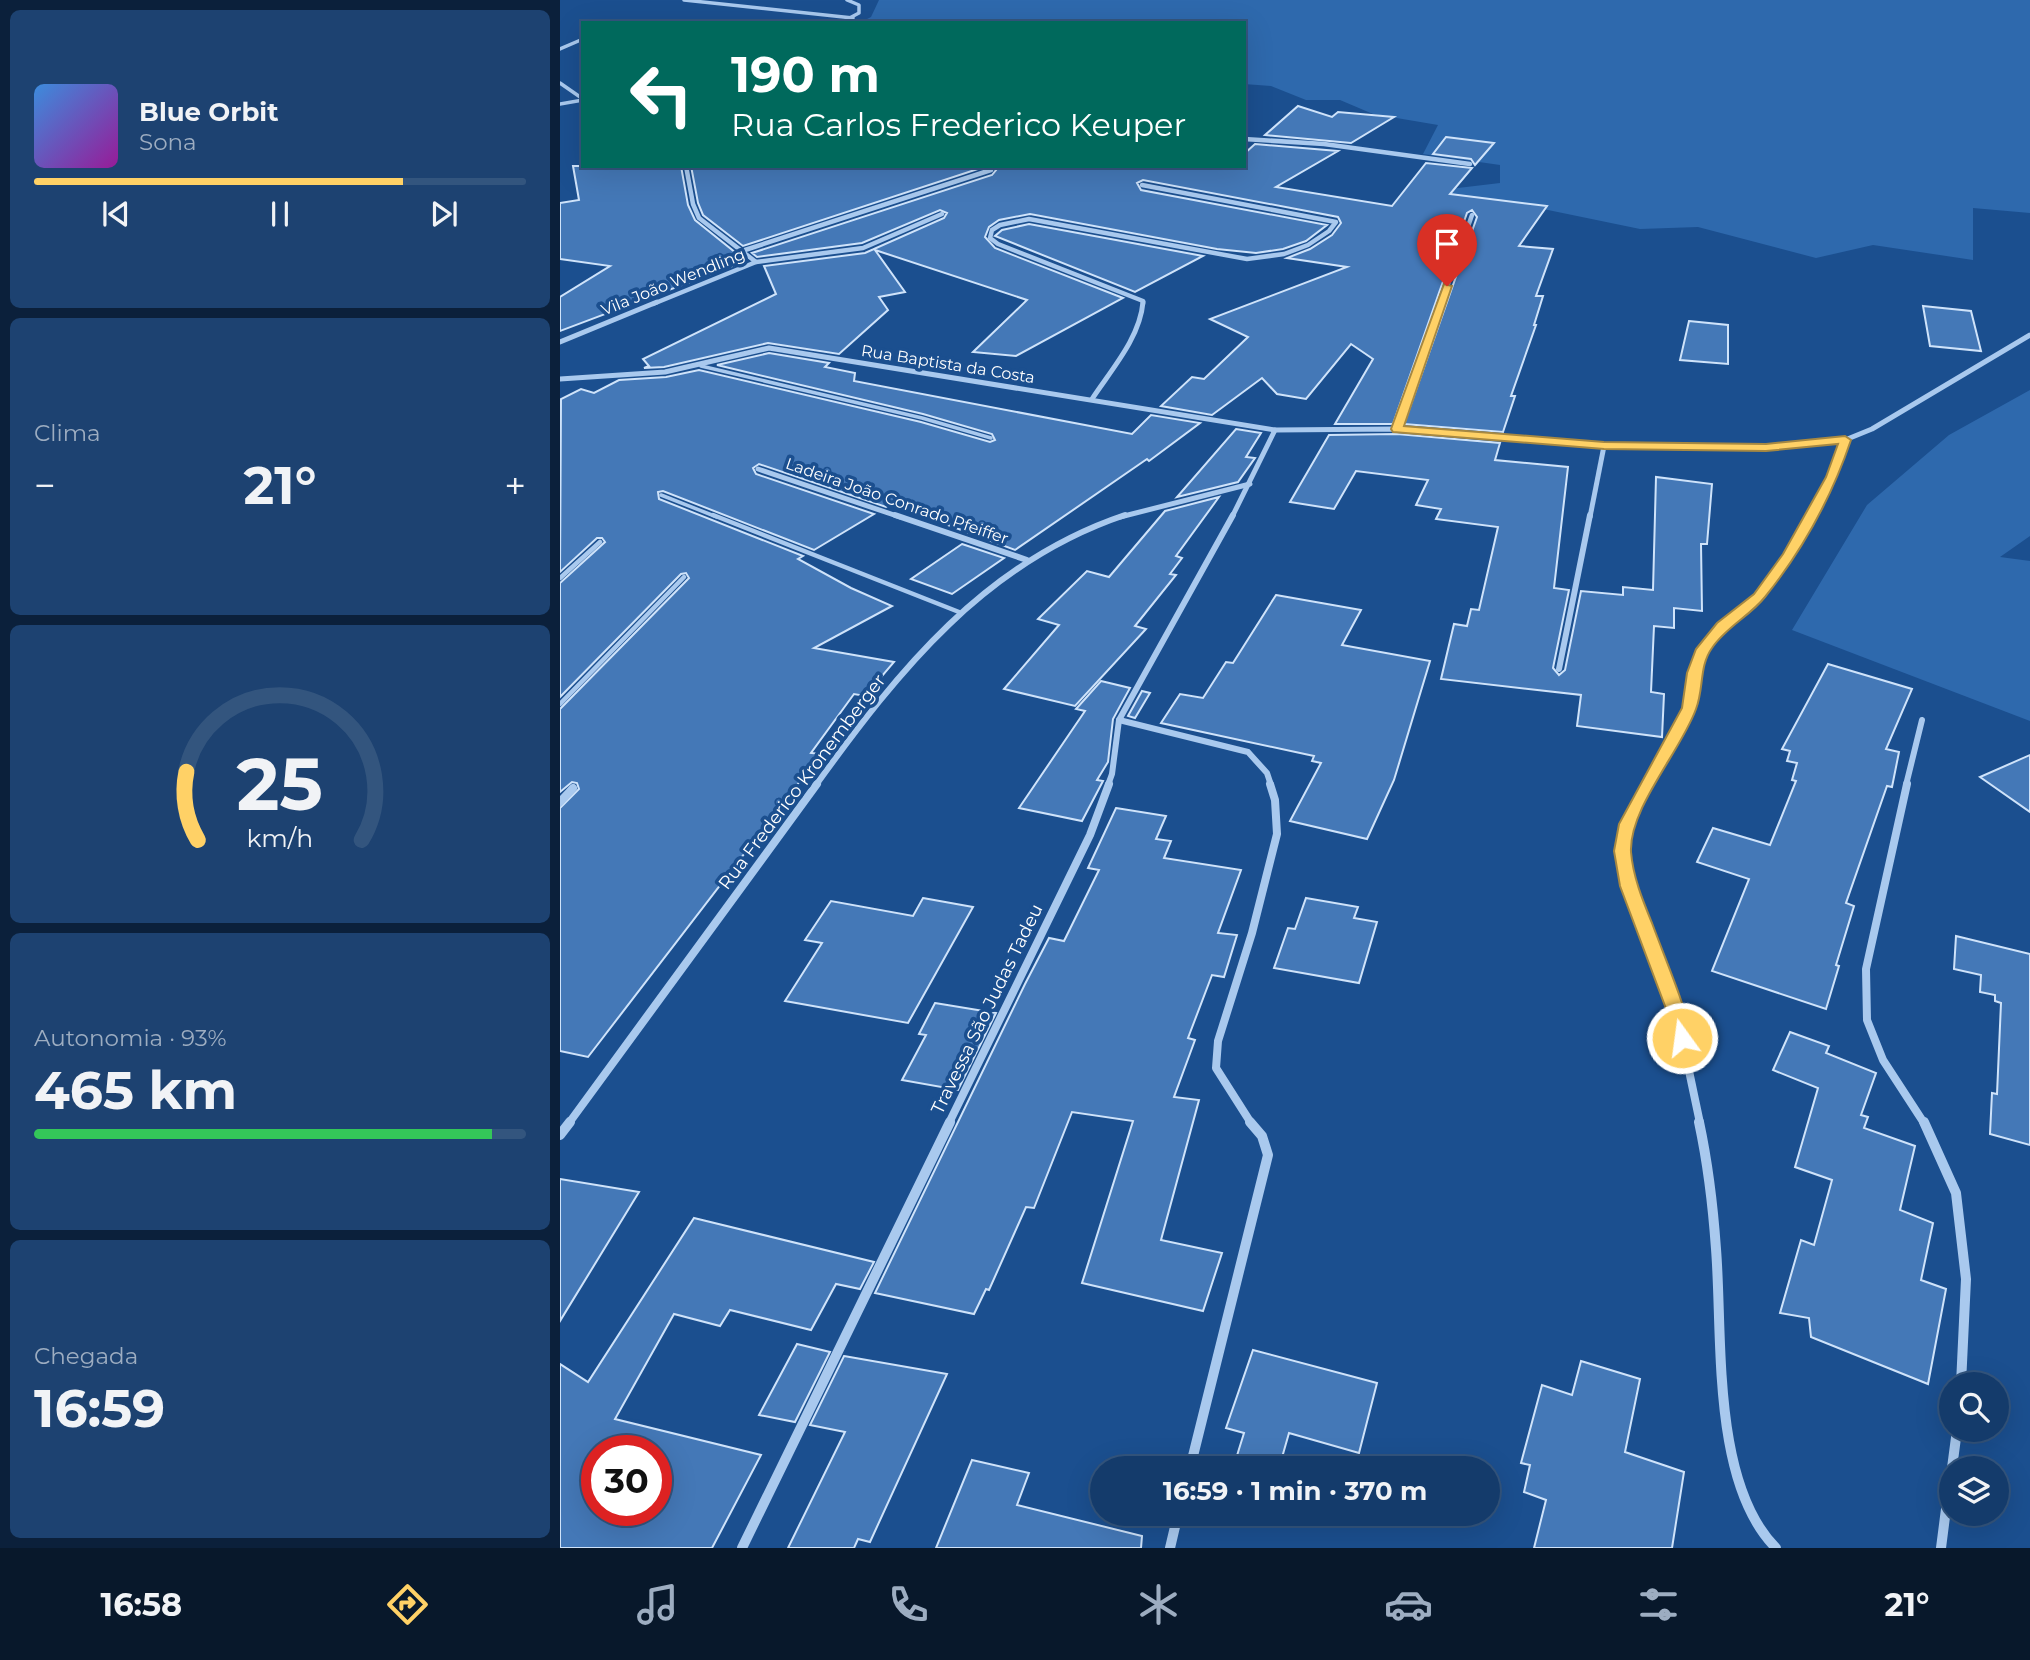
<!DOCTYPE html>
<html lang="pt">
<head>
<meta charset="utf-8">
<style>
	:root { --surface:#143b6b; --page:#1d4271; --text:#f1f3f6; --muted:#9dadc1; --line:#33557e; --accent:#ffd166 }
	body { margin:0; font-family:Montserrat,sans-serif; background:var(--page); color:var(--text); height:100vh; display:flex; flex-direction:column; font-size:26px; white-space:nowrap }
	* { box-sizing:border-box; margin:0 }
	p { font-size:23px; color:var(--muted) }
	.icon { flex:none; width:38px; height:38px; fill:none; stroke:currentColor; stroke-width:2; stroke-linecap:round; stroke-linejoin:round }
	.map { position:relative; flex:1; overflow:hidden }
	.details { display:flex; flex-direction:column; gap:10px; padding:10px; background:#0b203b; width:560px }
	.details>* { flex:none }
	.guide { position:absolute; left:21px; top:21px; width:665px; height:147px; border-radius:0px; box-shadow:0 7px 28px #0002,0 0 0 2px var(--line); background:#00695c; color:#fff; overflow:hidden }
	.controls { position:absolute; left:1379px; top:1372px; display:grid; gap:14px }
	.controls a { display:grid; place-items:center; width:70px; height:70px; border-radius:50%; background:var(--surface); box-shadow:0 7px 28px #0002,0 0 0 2px var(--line); font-size:35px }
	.speed { position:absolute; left:21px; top:1435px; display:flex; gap:14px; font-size:35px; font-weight:700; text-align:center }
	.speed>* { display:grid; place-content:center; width:91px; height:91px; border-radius:50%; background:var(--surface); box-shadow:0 7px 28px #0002,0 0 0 2px var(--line); line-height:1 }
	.speed .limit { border:10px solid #d22; background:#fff; color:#111 }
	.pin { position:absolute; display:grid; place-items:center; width:60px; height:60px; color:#fff; margin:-72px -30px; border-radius:50% 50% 50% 0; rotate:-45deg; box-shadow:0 0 7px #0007 }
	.pin .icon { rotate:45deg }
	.me { position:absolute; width:77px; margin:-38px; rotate:346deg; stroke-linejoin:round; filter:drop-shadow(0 0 5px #0008) }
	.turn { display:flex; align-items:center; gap:24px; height:147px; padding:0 35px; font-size:32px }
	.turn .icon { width:91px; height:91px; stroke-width:2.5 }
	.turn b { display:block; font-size:49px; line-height:60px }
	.big { font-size:52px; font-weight:700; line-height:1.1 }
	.details .card { flex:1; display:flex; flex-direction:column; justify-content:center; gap:10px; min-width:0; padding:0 24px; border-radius:10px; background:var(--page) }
	.details .dial { align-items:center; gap:0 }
	.dial svg { height:182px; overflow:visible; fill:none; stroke:var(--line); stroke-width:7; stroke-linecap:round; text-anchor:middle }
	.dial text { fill:var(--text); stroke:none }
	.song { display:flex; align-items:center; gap:21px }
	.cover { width:84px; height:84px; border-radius:10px; background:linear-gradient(135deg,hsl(210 70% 55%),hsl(300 70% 35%)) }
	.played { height:7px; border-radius:4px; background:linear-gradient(90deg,var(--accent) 75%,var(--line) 75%) }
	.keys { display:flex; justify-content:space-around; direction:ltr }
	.heat { display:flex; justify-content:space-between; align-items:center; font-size:38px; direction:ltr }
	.charge { height:10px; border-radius:5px; background:linear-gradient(90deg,#34c759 93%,var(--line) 0) }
	.trip { position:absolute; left:530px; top:1456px; width:410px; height:70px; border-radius:35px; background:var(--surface); box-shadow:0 7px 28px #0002,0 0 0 2px var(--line); font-weight:700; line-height:70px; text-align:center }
	.menu { display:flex; height:112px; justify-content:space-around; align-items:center; background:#08182b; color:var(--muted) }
	.menu .icon { width:49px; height:49px }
	.menu .on { color:var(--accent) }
	.menu b { font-size:32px; color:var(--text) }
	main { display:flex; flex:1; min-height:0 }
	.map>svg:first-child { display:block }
</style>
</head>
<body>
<main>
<section class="details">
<div class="card">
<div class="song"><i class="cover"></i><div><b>Blue Orbit</b><p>Sona</p></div></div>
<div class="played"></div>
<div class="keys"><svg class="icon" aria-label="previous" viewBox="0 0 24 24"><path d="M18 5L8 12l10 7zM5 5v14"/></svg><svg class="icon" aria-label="pause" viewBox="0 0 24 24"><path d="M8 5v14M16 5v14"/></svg><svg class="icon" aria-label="next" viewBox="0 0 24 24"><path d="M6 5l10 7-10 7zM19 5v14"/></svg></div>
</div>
<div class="card"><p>Clima</p>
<div class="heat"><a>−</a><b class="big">21°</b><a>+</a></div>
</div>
<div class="card dial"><svg viewBox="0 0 100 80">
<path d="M14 69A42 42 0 1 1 86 69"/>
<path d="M14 69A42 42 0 0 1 9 39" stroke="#ffd166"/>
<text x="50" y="56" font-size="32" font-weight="700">25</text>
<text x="50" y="72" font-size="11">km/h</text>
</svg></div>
<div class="card"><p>Autonomia · 93%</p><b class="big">465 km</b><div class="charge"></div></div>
<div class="card"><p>Chegada</p><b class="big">16:59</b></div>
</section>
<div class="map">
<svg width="1470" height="1548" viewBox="0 0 1470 1548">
	<rect width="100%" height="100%" fill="#1b4f8f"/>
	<g fill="#2e69ad">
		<polygon points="319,0 1470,0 1470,213 1413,208 1413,260 1313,245 1256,258 1138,227 1080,229 988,210 906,199 881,190 940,183 940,165 863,154 878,125 813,114 780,100 746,100 711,86 684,84 684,23 299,23 311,17"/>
		<polygon points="1470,390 1470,536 1440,557 1470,561 1470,721 1232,630 1307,505 1389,435"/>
	</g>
	<g fill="#4478b7" stroke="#cfe3fa" stroke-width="2" fill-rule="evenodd">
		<polygon points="738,106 772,117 778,112 834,117 791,143 705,135"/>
		<polygon points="886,137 934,143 915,165 911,159 873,154"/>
		<polygon points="695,144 778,151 716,187 832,206 866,163 912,168 890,194 987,206 959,246 993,249 976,296 983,296 974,325 976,325 951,396 955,396 943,432 844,424 917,217 912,210 907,213 833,424 775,424 813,359 791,344 746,399 717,394 702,378 652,415 601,406 632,377 644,379 688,337 650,319 787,267 727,258 750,249 772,235 781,223 778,217 583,180 577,183 581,190 767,225 746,241 723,249 696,253 657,249 470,214 439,220 429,227 425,237 435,248 563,298 456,356 413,352 467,300 315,250 345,292 319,297 328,310 279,354 208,343 104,367 84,368 89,366 83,359 216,294 204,266 305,253 384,218 387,213 380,210 302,243 197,257 192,253 432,175 436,170 434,166 684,166 684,154"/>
		<polygon points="13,166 121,166 128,205 135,220 186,261 0,331 0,297 50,266 0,259 0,203 19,200"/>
		<polygon points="131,166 427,166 183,246 143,215 138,203"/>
		<polygon points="469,224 643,256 575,292 435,236 442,230"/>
		<polygon points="1363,306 1411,311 1421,351 1370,346"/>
		<polygon points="1129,321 1168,325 1168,364 1120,360"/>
		<polygon points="209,353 269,363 265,367 295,373 294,381 572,434 591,415 640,423 589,461 587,459 455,550 331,504 326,507 199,464 193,468 196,474 314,514 254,550 103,491 98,492 99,499 243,556 238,559 291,588 332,606 254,648 334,662 305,696 294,694 251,753 261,754 28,1057 0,1051 0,808 19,789 17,783 12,782 0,792 0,709 129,578 126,573 121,574 0,697 0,583 45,542 42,538 37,538 0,572 1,399 21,389 34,393 59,380 106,377 139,370 361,422 430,442 435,440 432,434 363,414 157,365"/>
		<polygon points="676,429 701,433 686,457 695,458 678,482 617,497"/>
		<polygon points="837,434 940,443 935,460 1008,467 994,588 1009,590 993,668 999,675 1005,670 1021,591 1063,595 1063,587 1093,590 1096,477 1152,484 1147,544 1141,544 1142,611 1114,608 1114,628 1094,626 1091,692 1104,694 1102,737 1017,726 1021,695 881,679 894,624 907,626 911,609 919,610 938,527 876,519 881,509 856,505 868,480 796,471 774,509 730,502 769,435"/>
		<polygon points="659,497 616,556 622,558 610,574 616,575 575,626 586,629 515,706 444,689 499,625 478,619 527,571 549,577 605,511"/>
		<polygon points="402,544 444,558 392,594 351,579"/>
		<polygon points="716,595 801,610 782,645 870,661 834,780 807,839 730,821 761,763 752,761 754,756 601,723 620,694 643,698 666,662 673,663"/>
		<polygon points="1268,664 1352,689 1326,749 1339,752 1332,787 1327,786 1286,903 1294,906 1276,965 1279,966 1266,1009 1152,971 1189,879 1137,862 1153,828 1210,845 1236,781 1232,780 1237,763 1227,761 1230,751 1222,749"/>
		<polygon points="541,681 570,688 553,719 548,762 537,780 543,781 522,821 459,808 525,711 516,709"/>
		<polygon points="582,691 590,693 575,718 568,716"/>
		<polygon points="1470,755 1470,812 1420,777"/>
		<polygon points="556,808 606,816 596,839 611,841 604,858 681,870 658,933 677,935 664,977 652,975 628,1038 635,1040 614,1097 639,1100 601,1240 662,1253 643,1311 522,1283 573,1121 512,1112 474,1208 466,1207 429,1290 426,1289 414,1314 315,1293 465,984 489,938 504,941 539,870 528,868"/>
		<polygon points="363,898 413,907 348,1023 225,1001 262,943 245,940 271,901 353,916"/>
		<polygon points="746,898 798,907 794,918 817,922 799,983 714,968 728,928 735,929"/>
		<polygon points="1396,936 1470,954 1470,1145 1430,1134 1432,1093 1437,1094 1441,1003 1435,1001 1435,995 1420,992 1421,975 1394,969"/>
		<polygon points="375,1003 436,1013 398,1090 342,1080 366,1035 359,1034"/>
		<polygon points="1230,1032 1269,1046 1266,1053 1316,1073 1301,1115 1308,1117 1304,1128 1355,1146 1340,1210 1373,1223 1361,1280 1386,1289 1368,1384 1251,1337 1249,1318 1220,1313 1241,1240 1254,1245 1272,1180 1235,1167 1258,1088 1213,1070"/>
		<polygon points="0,1179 79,1192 0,1321"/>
		<path d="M134 1218 314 1262 300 1289 276 1284 251 1330 170 1310 160 1326 114 1314 55 1419 201 1455 152 1548H0V1364L28 1382ZM37 1451H96V1510H37Z"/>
		<polygon points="237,1344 270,1352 235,1422 199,1415"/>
		<polygon points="693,1350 817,1383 799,1453 729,1433 719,1468 698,1468 675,1462 684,1433 666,1428"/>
		<polygon points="284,1356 387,1374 310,1542 298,1539 294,1548 228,1548 285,1432 250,1425"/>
		<polygon points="1021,1361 1080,1379 1065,1452 1124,1472 1112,1548 974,1548 986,1500 964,1492 970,1465 961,1463 982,1385 1012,1395"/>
		<polygon points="412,1460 469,1473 457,1505 582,1536 581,1548 376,1548"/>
	</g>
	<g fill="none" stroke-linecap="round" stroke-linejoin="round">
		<g stroke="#a9c9ee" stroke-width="3.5">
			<polyline points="141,366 362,418 431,438"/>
			<polyline points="101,495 157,517"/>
		</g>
		<g stroke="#a9c9ee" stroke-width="4.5">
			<polyline points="153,515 399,612"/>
			<polyline points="0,578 40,542"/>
			<polyline points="0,704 124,577"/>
		</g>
		<g stroke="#a9c9ee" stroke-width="3.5">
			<polyline points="124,0 293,18"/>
			<polyline points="280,23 299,13 299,5 287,0"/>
			<polyline points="0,49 23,39"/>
			<polyline points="0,83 23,99"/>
			<polyline points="0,104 23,100"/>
		</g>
		<g stroke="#a9c9ee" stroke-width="4.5">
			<polyline points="684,139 764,144 910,164"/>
			<polyline points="582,185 776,222 769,231 748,245 724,254 687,259 469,219 440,225 432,230 430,238 438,244 583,301 583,304"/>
			<polyline points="185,250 431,170"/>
			<polyline points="196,262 303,248 382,214"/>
			<polyline points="93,304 196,262 139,218 133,204 126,166"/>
			<polyline points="881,304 912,215"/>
		</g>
		<g stroke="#a9c9ee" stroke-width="5">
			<polyline points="0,342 97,302"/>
			<polyline points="0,379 105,372 209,348 715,430 837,429 1044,446 1206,448 1285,440 1312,429 1470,335"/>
			<path d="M532 399C551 370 580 338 583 302"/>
			<polyline points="837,429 881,302"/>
			<polyline points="198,469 340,517"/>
			<polyline points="560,517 690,484"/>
			<polyline points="672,517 715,430"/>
			<polyline points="1030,517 1044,446"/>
			<polyline points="1250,517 1272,477 1285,440"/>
		</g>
		<g stroke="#a9c9ee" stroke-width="6">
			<polyline points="335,515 467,560"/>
			<polyline points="999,669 1030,515"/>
			<polyline points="559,720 688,752 707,773 711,785"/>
			<path d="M256 785C339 670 425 562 565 515"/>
			<polyline points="548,785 552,774 559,720 673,515"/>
			<polyline points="1088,785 1129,708 1135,672 1143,649 1162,626 1198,597 1229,555 1251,515"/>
			<polyline points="1346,785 1362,720"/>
		</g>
		<g stroke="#a9c9ee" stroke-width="8">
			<polyline points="1089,784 1067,824 1063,851 1069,886 1117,1014 1140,1123"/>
			<polyline points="1347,784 1306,969 1307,1020 1323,1060 1364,1123"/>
			<polyline points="0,802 13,788"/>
			<polyline points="9,1123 257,784"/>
			<polyline points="389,1123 530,835 549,784"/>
			<polyline points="691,1123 656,1068 658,1041 692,933 717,834 715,800 710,784"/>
		</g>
		<g stroke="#a9c9ee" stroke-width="10">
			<path d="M1139 1122C1148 1164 1153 1206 1156 1249 1163 1336 1151 1483 1216 1548"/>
			<polyline points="1364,1122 1396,1193 1406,1279 1401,1384"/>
			<polyline points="0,1135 10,1122"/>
			<polyline points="630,1468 708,1155 702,1136 690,1122"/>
			<polyline points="1392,1468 1397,1430"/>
			<polyline points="182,1548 390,1122"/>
			<polyline points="610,1548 618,1514"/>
			<polyline points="1381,1548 1391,1470"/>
		</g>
	</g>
	<path fill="#ffd166" stroke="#a68842" stroke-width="2" d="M884 284 892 286 844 426 1044 442 1206 444 1285 436 1291 440C1272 496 1242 551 1205 597 1190 616 1166 627 1152 648 1139 666 1144 689 1136 709 1121 751 1069 808 1071 852 1073 877 1083 901 1092 923 1106 961 1123 999 1132 1038L1129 1044 1122 1046 1115 1044 1108 1014 1060 886 1054 851 1059 824 1122 708 1127 673 1136 649 1157 623 1194 594 1223 554 1266 477 1278 444 1206 451 1044 449 833 432 831 429Z"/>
	<g text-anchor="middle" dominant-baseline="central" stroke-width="7" stroke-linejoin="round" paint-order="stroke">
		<g font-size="16" fill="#fff" stroke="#1b4f8f">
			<text transform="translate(113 282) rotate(-22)">Vila João Wendling</text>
			<text transform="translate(388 364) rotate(9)">Rua Baptista da Costa</text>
			<text transform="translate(337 501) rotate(19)">Ladeira João Conrado Pfeiffer</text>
		</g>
		<g font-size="18" fill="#fff" stroke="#1b4f8f">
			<text transform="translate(242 782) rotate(-53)">Rua Frederico Kronemberger</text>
			<text transform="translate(427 1009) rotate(-64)">Travessa São Judas Tadeu</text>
		</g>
	</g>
</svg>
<div class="controls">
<a><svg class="icon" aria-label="search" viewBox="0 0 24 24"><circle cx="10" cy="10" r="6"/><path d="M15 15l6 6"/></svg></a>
<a><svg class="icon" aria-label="layers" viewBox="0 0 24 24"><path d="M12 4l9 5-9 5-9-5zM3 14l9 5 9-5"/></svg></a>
</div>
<div class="speed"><div class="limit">30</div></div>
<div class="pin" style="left:887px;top:286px;background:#d93025"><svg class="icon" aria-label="arrive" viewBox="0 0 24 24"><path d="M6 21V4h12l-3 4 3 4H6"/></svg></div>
<svg class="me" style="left:1122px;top:1038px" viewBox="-20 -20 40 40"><circle r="17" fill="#ffd166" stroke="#fff" stroke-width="3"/><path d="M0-11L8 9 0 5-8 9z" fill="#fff"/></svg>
<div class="trip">16:59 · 1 min · 370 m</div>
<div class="guide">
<div class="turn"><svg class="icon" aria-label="left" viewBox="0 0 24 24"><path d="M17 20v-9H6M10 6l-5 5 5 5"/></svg><div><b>190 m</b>Rua Carlos Frederico Keuper</div></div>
</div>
</div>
</main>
<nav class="menu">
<b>16:58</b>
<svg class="icon on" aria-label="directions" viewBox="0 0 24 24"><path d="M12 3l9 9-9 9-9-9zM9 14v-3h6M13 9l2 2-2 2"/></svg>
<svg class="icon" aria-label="music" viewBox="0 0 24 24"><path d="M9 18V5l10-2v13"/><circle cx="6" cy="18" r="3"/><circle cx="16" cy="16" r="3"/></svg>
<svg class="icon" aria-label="phone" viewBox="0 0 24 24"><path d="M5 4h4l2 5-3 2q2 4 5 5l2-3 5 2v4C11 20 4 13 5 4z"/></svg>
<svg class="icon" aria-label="climate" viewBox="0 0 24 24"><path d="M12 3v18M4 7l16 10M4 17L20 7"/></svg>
<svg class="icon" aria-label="car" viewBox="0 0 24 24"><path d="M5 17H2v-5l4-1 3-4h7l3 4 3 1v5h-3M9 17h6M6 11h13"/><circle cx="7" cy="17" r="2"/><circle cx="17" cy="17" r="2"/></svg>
<svg class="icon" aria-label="filters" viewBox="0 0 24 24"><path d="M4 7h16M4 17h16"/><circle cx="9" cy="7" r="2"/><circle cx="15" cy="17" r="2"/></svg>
<b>21°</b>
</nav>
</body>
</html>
